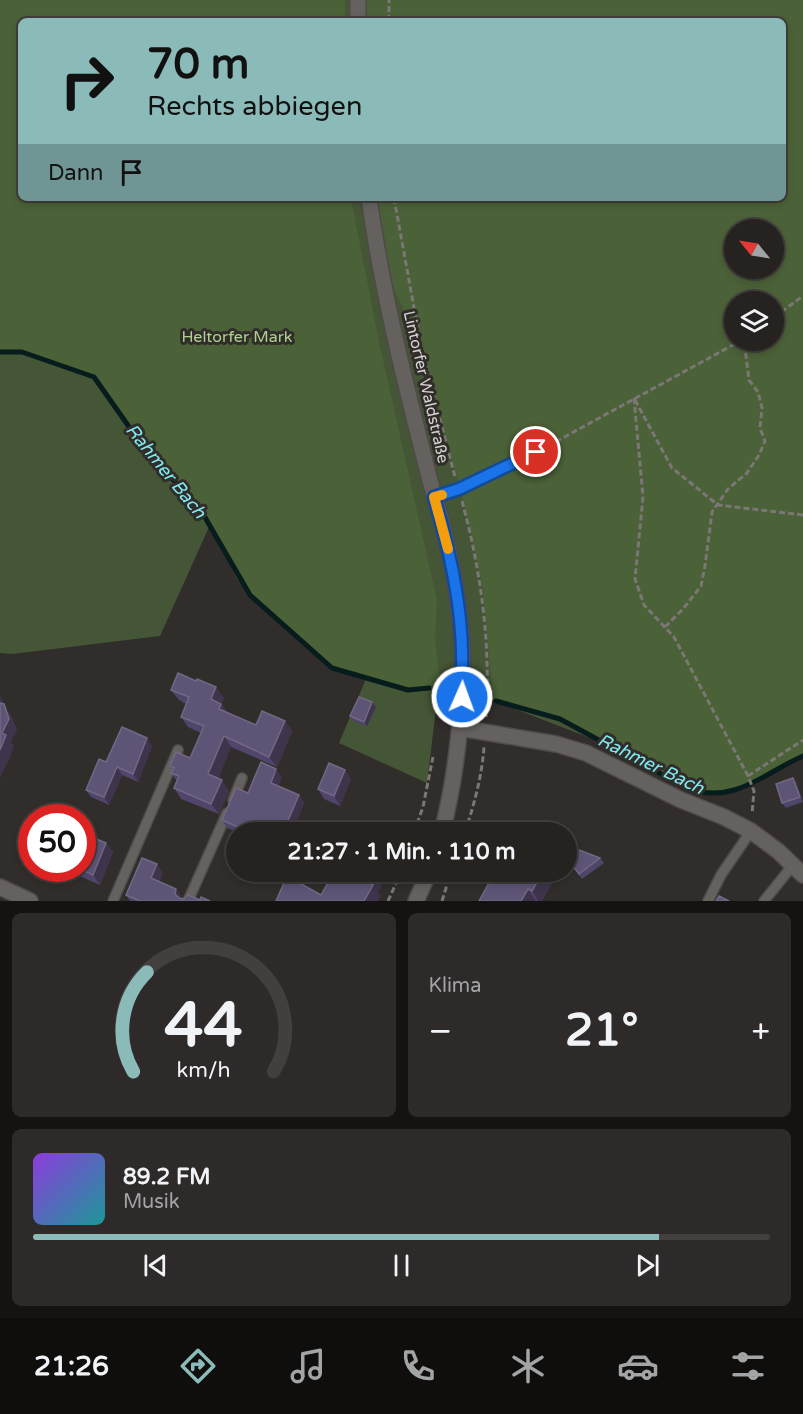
<!DOCTYPE html>
<html lang="de">
<head>
<meta charset="utf-8">
<style>
	:root { --surface:#252220; --page:#2d2a29; --text:#f1f3f6; --muted:#a3a4a5; --line:#423f3e; --accent:#8bbbb9 }
	body { margin:0; font-family:"Varela Round",sans-serif; background:var(--page); color:var(--text); height:100vh; display:flex; flex-direction:column; font-size:22px; white-space:nowrap }
	* { box-sizing:border-box; margin:0 }
	p { font-size:20px; color:var(--muted) }
	.icon { flex:none; width:33px; height:33px; fill:none; stroke:currentColor; stroke-width:2; stroke-linecap:round; stroke-linejoin:round }
	.map { position:relative; height:901px; overflow:hidden }
	.panel { display:flex; flex-direction:column; gap:12px; padding:12px; background:#141312; flex:1 }
	.panel>* { flex:none }
	.top-card { position:absolute; left:18px; top:18px; width:768px; height:183px; border-radius:9px; box-shadow:0 3px 9px #0003,0 0 0 2px var(--line); background:#8bbbb9; color:#111; overflow:hidden }
	.needle { width:39px; rotate:300deg }
	.buttons { position:absolute; left:724px; top:219px; display:grid; gap:12px }
	.buttons a { display:grid; place-items:center; width:60px; height:60px; border-radius:50%; background:var(--surface); box-shadow:0 3px 9px #0003,0 0 0 2px var(--line); font-size:30px }
	.speed { position:absolute; left:18px; top:804px; display:flex; gap:12px; font-size:30px; font-weight:700; text-align:center }
	.speed>* { display:grid; place-content:center; width:78px; height:78px; border-radius:50%; background:var(--surface); box-shadow:0 3px 9px #0003,0 0 0 2px var(--line); line-height:1 }
	.speed .limit { border:9px solid #d22; background:#fff; color:#111 }
	.pin { position:absolute; display:grid; place-items:center; width:51px; height:51px; color:#fff; margin:-26px; border:3px solid #fff; border-radius:50%; box-shadow:0 2px 6px #0007 }
	.me { position:absolute; width:66px; margin:-33px; rotate:2deg; stroke-linejoin:round; filter:drop-shadow(0 0 4px #0008) }
	.turn { display:flex; align-items:center; gap:21px; height:126px; padding:0 30px; font-size:27px }
	.turn .icon { width:78px; height:78px; stroke-width:2.5 }
	.turn b { display:block; font-size:42px; line-height:51px }
	.then { display:flex; align-items:center; height:57px; padding:0 30px; background:#0003; gap:12px; font-size:22px }
	.big { font-size:45px; font-weight:800; line-height:1.1 }
	.panel .widget { flex:1; display:flex; flex-direction:column; justify-content:center; gap:9px; min-width:0; padding:0 21px; border-radius:9px; background:var(--page) }
	.panel .dial { align-items:center; gap:0 }
	.dial svg { height:156px; overflow:visible; fill:none; stroke:var(--line); stroke-width:7; stroke-linecap:round; text-anchor:middle }
	.dial text { fill:var(--text); stroke:none }
	.song { display:flex; align-items:center; gap:18px }
	.cover { width:72px; height:72px; border-radius:9px; background:linear-gradient(135deg,hsl(270 70% 55%),hsl(180 70% 35%)) }
	.played { height:6px; border-radius:3px; background:linear-gradient(90deg,var(--accent) 85%,var(--line) 85%) }
	.keys { display:flex; justify-content:space-around; direction:ltr }
	.heat { display:flex; justify-content:space-between; align-items:center; font-size:33px; direction:ltr }
	.panel .tiles { flex:1; display:grid; gap:12px; grid-template-columns:1fr 1fr }
	.widget:last-child { grid-column:span 2 }
	.trip { position:absolute; left:226px; top:822px; width:351px; height:60px; border-radius:30px; background:var(--surface); box-shadow:0 3px 9px #0003,0 0 0 2px var(--line); font-weight:800; line-height:60px; text-align:center }
	.menu { display:flex; height:96px; justify-content:space-around; align-items:center; background:#0f0e0d; color:var(--muted) }
	.menu .icon { width:42px; height:42px }
	.menu .selected { color:var(--accent) }
	.menu b { font-size:27px; color:var(--text) }
	.map>svg:first-child { display:block }
</style>
</head>
<body>
<div class="map">
<svg width="803" height="901" viewBox="0 0 803 901">
	<rect width="100%" height="100%" fill="#312d2b"/>
	<path fill="#455636" fill-rule="evenodd" d="M0 0H803V744L705 791 598 741 487 698 438 692 427 783 339 743 366 679 398 688 327 658 237 579 205 508 161 467 198 508 209 527 160 636 12 654 0 653ZM21 21H783V198H21ZM735 230H774V268H735ZM735 302H774V340H735ZM98 385 120 400 133 435 132 434Z"/>
	<g fill="#4b6137" fill-rule="evenodd">
		<polygon points="0,0 345,0 345,21 21,21 21,198 351,198 379,342 437,600 435,639 440,683 428,686 409,689 332,667 251,594 200,506 146,450 94,376 21,350 0,350"/>
		<path d="M365 0H803V755C767 771 733 802 691 788L560 718 493 698 483 588 472 536 423 346 389 280 375 198H783V21H365ZM735 230H774V268H735ZM735 302H774V340H735Z"/>
	</g>
	<g fill="none" stroke-linecap="round" stroke-linejoin="round">
		<g stroke="#061c1d" stroke-width="5">
			<polyline points="0,352 22,352 94,377 146,451 199,507 250,595 332,668 408,690 429,688"/>
			<path d="M496 701 560 719 691 790C737 803 764 773 803 756"/>
		</g>
		<g stroke="#4e4a48" stroke-width="12">
			<g id="lane">
				<polyline points="434,497 459,489 535,452"/>
				<polyline points="233,800 242,778"/>
				<polyline points="113,901 178,750"/>
				<polyline points="188,901 227,813"/>
				<polyline points="708,901 721,875 751,831"/>
				<polyline points="764,901 793,865"/>
			</g>
		</g>
		<g stroke="#4e4a48" stroke-width="18">
			<polyline id="street" points="460,728 556,744 586,753 681,800 724,817 751,831 778,851 803,875"/>
		</g>
		<g stroke="#4e4a48" stroke-width="18">
			<g id="secondary">
				<polyline points="358,21 358,0"/>
				<path d="M369 198C382 290 404 379 427 469 432 490 439 510 444 531 452 563 458 596 461 629 463 649 463 669 462 689 460 738 454 785 442 832"/>
				<polyline points="0,887 30,901"/>
				<polyline points="416,901 429,872"/>
			</g>
		</g>
		<g stroke="#7a7775" stroke-width="3" stroke-dasharray="6 3" stroke-linecap="butt">
			<polyline points="389,21 389,0"/>
			<polyline points="394,198 421,346 455,477"/>
			<polyline points="774,317 803,296"/>
			<polyline points="634,398 643,497 635,579 644,605 674,637 748,776 754,791 752,814"/>
			<polyline points="635,400 672,468 718,505 803,515"/>
			<polyline points="548,446 742,340"/>
			<path d="M462 501C481 571 491 644 486 717"/>
			<polyline points="665,627 683,609 701,586 705,566 712,512 728,489 747,473 759,455 765,441 760,428 762,408 758,392 749,380 744,340"/>
			<polyline points="748,776 803,740"/>
			<polyline points="414,832 423,807 433,757"/>
			<path d="M465 832C474 805 482 776 484 747"/>
			<polyline points="388,901 401,872"/>
			<polyline points="442,901 451,872"/>
		</g>
		<use href="#lane" stroke="#65615e" stroke-width="9"/>
		<use href="#street" stroke="#65615e" stroke-width="15"/>
		<use href="#secondary" stroke="#65615e" stroke-width="15"/>
	</g>
	<g fill="#50456b">
		<polygon points="171,690 224,698 221,703 227,712 256,725 285,721 292,731 277,767 231,747 218,778 229,791 219,814 181,799 174,788 177,781 171,773 173,770 170,766 190,758 201,733 188,727 181,717 186,704 179,700"/>
		<polygon points="372,702 376,707 367,726 353,721 350,716"/>
		<polygon points="152,746 138,782 122,775 109,805 91,797 86,790 106,762"/>
		<polygon points="345,770 351,779 340,806 324,799 318,789"/>
		<polygon points="282,777 278,786 299,795 304,803 292,832 253,832 250,831 249,832 238,832 227,828 222,820"/>
		<polygon points="796,782 803,802 786,808 782,803"/>
		<polygon points="106,843 113,852 100,885 68,871 67,868 82,868"/>
		<polygon points="600,858 604,863 582,879 567,859"/>
		<polygon points="486,872 556,872 557,874 542,901 479,901 493,876"/>
		<polygon points="163,873 159,882 176,889 182,899 210,901 130,901 126,895"/>
	</g>
	<g fill="#3e354d">
		<polygon points="216,687 224,698 218,710 211,699"/>
		<polygon points="0,694 4,705 11,715 17,730 11,742 14,746 11,755 0,778 0,750 2,733"/>
		<polygon points="372,702 376,707 367,726 364,722"/>
		<polygon points="221,704 229,714 219,709"/>
		<polygon points="285,721 292,731 277,767 269,757"/>
		<polygon points="224,736 231,747 216,785 208,774"/>
		<polygon points="147,738 152,746 138,782 133,774"/>
		<polygon points="117,767 122,775 109,805 104,797"/>
		<polygon points="276,769 282,777 276,791 271,783"/>
		<polygon points="345,770 351,779 340,806 334,796"/>
		<polygon points="793,778 796,782 803,802 800,797"/>
		<polygon points="222,780 229,791 219,814 211,804"/>
		<polygon points="299,795 304,803 292,832 283,832"/>
		<polygon points="244,823 250,831 249,832 244,832 242,829"/>
		<polygon points="106,843 113,852 100,885 93,875"/>
		<polygon points="157,864 163,873 157,887 151,878"/>
		<polygon points="376,872 389,872 378,892 381,896 378,901 364,901 369,883"/>
		<polygon points="543,872 556,872 557,874 542,901 538,901 532,891"/>
		<polygon points="176,889 182,898 182,901 175,894"/>
		<polygon points="528,889 536,901 521,901"/>
	</g>
	<g fill="#5e5476" stroke="#716884" stroke-width="1.5">
		<polygon points="178,673 196,681 197,679 216,687 211,699 221,704 219,709 256,725 262,711 285,721 269,757 224,736 208,774 222,780 211,804 174,788 179,776 171,773 174,768 170,766 176,752 190,758 204,726 181,717 189,697 171,690"/>
		<polygon points="359,697 372,702 364,722 350,716"/>
		<polygon points="0,703 4,704 9,719 2,733 6,735 0,750"/>
		<polygon points="122,727 147,738 133,774 117,767 104,797 86,790 99,759 106,762"/>
		<polygon points="261,762 276,769 271,783 299,795 283,832 266,832 244,823 242,829 222,820 236,788 248,793"/>
		<polygon points="329,763 345,770 334,796 318,789"/>
		<polygon points="793,778 800,797 782,803 776,784"/>
		<polygon points="360,823 377,832 351,832 352,830 355,831"/>
		<polygon points="82,833 106,843 93,875 78,868 82,868"/>
		<polygon points="579,850 600,858 579,874 567,859"/>
		<polygon points="142,858 157,864 151,878 176,889 175,894 179,898 183,899 188,895 200,900 201,897 210,901 140,901 126,895"/>
		<polygon points="334,872 376,872 369,883 373,885 364,901 276,901 287,876 321,895"/>
		<polygon points="495,872 543,872 532,891 528,889 521,901 479,901"/>
		<polygon points="719,896 729,901 716,901"/>
	</g>
	<g fill="none" stroke-linecap="round" stroke-linejoin="round">
		<g stroke="#114b97" stroke-width="15">
			<path id="route" d="M462 697C462 675 463 654 461 632 458 586 447 541 434 497L459 489 536 452"/>
		</g>
		<use href="#route" stroke="#1a73e8" stroke-width="10"/>
		<polyline stroke="#f59e0b" stroke-width="10" points="442,495 434,497 448,549"/>
	</g>
	<g text-anchor="middle" dominant-baseline="central" stroke-width="6" stroke-linejoin="round" paint-order="stroke">
		<g font-size="16" fill="#aed18d" stroke="#312d2b">
			<text x="237" y="337">Heltorfer Mark</text>
		</g>
		<g font-size="16" fill="#d5d2d1" stroke="#312d2b">
			<text transform="translate(426 387) rotate(77)">Lintorfer Waldstraße</text>
		</g>
		<g font-size="18" font-style="italic" fill="#81ebf0" stroke="#312d2b">
			<text transform="translate(166 471) rotate(51)">Rahmer Bach</text>
			<text transform="translate(651 764) rotate(26)">Rahmer Bach</text>
		</g>
	</g>
</svg>
<div class="buttons">
<a><svg class="needle" viewBox="-14 -14 28 28"><path d="M0-13l5 13h-10z" fill="#e53935"/><path d="M0 13l5-13h-10z" fill="#a3a4a5"/></svg></a>
<a><svg class="icon" aria-label="layers" viewBox="0 0 24 24"><path d="M12 4l9 5-9 5-9-5zM3 14l9 5 9-5"/></svg></a>
</div>
<div class="speed"><div class="limit">50</div></div>
<div class="pin" style="left:536px;top:452px;background:#d93025"><svg class="icon" aria-label="arrive" viewBox="0 0 24 24"><path d="M6 21V4h12l-3 4 3 4H6"/></svg></div>
<svg class="me" style="left:462px;top:697px" viewBox="-20 -20 40 40"><circle r="17" fill="#1a73e8" stroke="#fff" stroke-width="3"/><path d="M0-11L8 9 0 5-8 9z" fill="#fff"/></svg>
<div class="trip">21:27 · 1 Min. · 110 m</div>
<div class="top-card">
<div class="turn"><svg class="icon" aria-label="right" viewBox="0 0 24 24"><path d="M7 20v-9h11M14 6l5 5-5 5"/></svg><div><b>70 m</b>Rechts abbiegen</div></div>
<div class="then">Dann<svg class="icon" aria-label="arrive" viewBox="0 0 24 24"><path d="M6 21V4h12l-3 4 3 4H6"/></svg></div>
</div>
</div>
<section class="panel">
<div class="tiles">
<div class="widget dial"><svg viewBox="0 0 100 80">
<path d="M14 69A42 42 0 1 1 86 69"/>
<path d="M14 69A42 42 0 0 1 21 18" stroke="#8bbbb9"/>
<text x="50" y="56" font-size="32" font-weight="700">44</text>
<text x="50" y="72" font-size="11">km/h</text>
</svg></div>
<div class="widget"><p>Klima</p>
<div class="heat"><a>−</a><b class="big">21°</b><a>+</a></div>
</div>
<div class="widget">
<div class="song"><i class="cover"></i><div><b>89.2 FM</b><p>Musik</p></div></div>
<div class="played"></div>
<div class="keys"><svg class="icon" aria-label="previous" viewBox="0 0 24 24"><path d="M18 5L8 12l10 7zM5 5v14"/></svg><svg class="icon" aria-label="pause" viewBox="0 0 24 24"><path d="M8 5v14M16 5v14"/></svg><svg class="icon" aria-label="next" viewBox="0 0 24 24"><path d="M6 5l10 7-10 7zM19 5v14"/></svg></div>
</div>
</div>
</section>
<nav class="menu">
<b>21:26</b>
<svg class="icon selected" aria-label="directions" viewBox="0 0 24 24"><path d="M12 3l9 9-9 9-9-9zM9 14v-3h6M13 9l2 2-2 2"/></svg>
<svg class="icon" aria-label="music" viewBox="0 0 24 24"><path d="M9 18V5l10-2v13"/><circle cx="6" cy="18" r="3"/><circle cx="16" cy="16" r="3"/></svg>
<svg class="icon" aria-label="phone" viewBox="0 0 24 24"><path d="M5 4h4l2 5-3 2q2 4 5 5l2-3 5 2v4C11 20 4 13 5 4z"/></svg>
<svg class="icon" aria-label="climate" viewBox="0 0 24 24"><path d="M12 3v18M4 7l16 10M4 17L20 7"/></svg>
<svg class="icon" aria-label="car" viewBox="0 0 24 24"><path d="M5 17H2v-5l4-1 3-4h7l3 4 3 1v5h-3M9 17h6M6 11h13"/><circle cx="7" cy="17" r="2"/><circle cx="17" cy="17" r="2"/></svg>
<svg class="icon" aria-label="filters" viewBox="0 0 24 24"><path d="M4 7h16M4 17h16"/><circle cx="9" cy="7" r="2"/><circle cx="15" cy="17" r="2"/></svg>
</nav>
</body>
</html>
